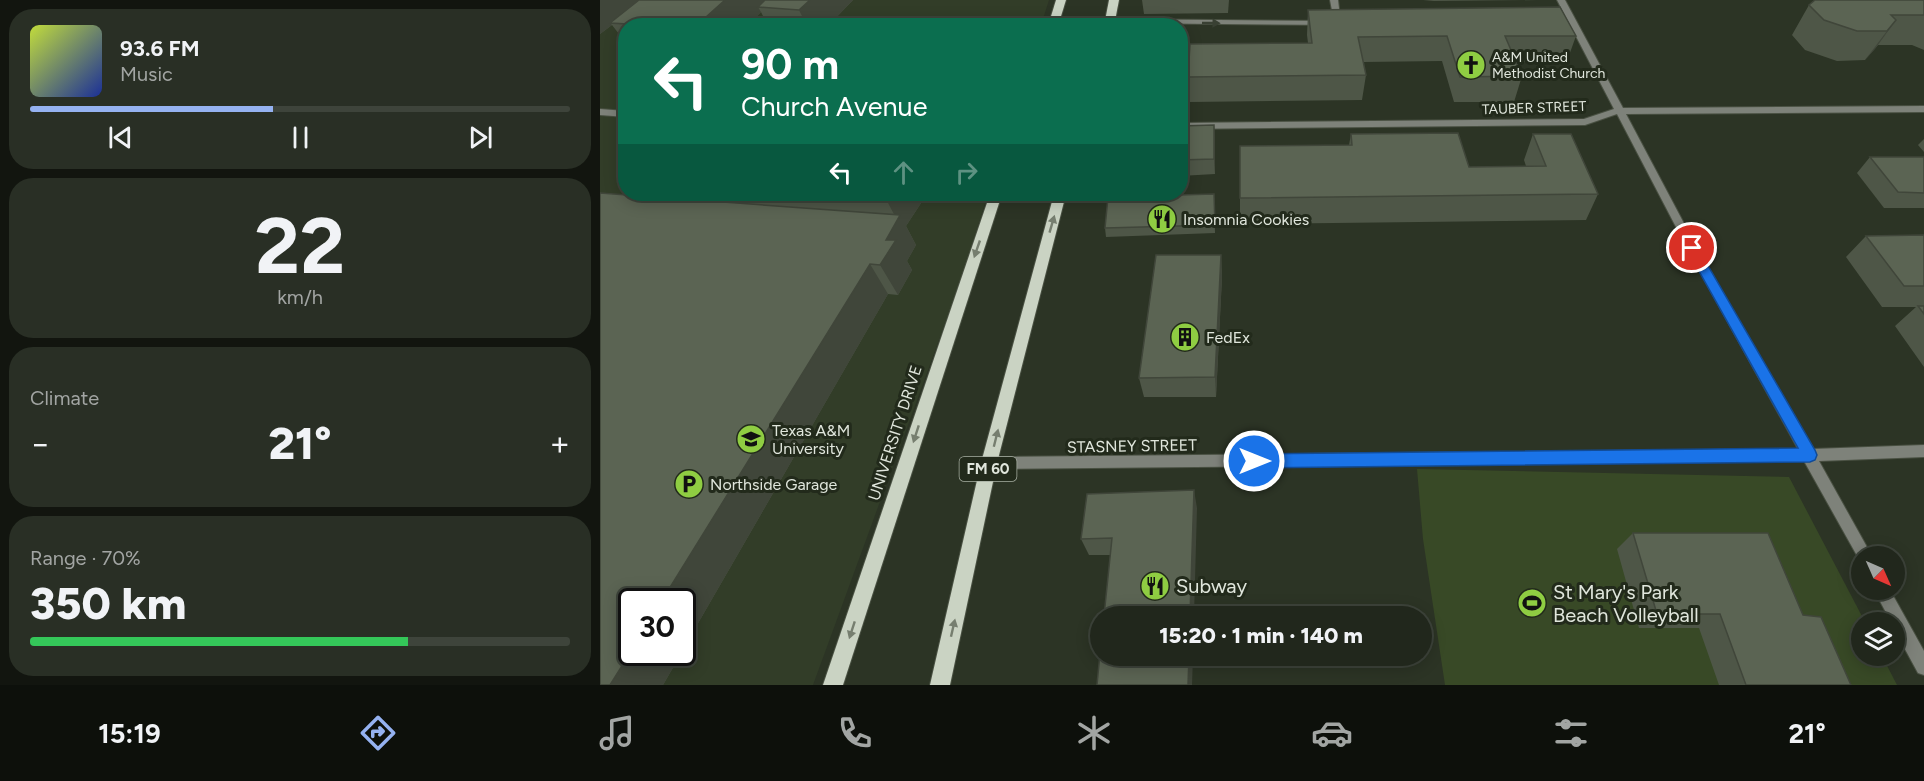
<!DOCTYPE html>
<html lang="en">
<head>
<meta charset="utf-8">
<style>
	:root { --surface:#21271c; --page:#292f25; --text:#f1f3f6; --muted:#a2a5a3; --line:#3e443b; --accent:#95b2f1 }
	body { margin:0; font-family:Figtree,sans-serif; background:var(--page); color:var(--text); height:100vh; display:flex; flex-direction:column; font-size:22px; white-space:nowrap }
	* { box-sizing:border-box; margin:0 }
	p { font-size:20px; color:var(--muted) }
	.icon { flex:none; width:33px; height:33px; fill:none; stroke:currentColor; stroke-width:2; stroke-linecap:round; stroke-linejoin:round }
	.map { position:relative; flex:1; overflow:hidden }
	.side { display:flex; flex-direction:column; gap:9px; padding:9px; background:#12150f; width:600px }
	.side>* { flex:none }
	.top-card { position:absolute; left:18px; top:18px; width:570px; height:183px; border-radius:24px; box-shadow:0 3px 15px #0003,0 0 0 2px var(--line); background:#0b6e4f; color:#fff; overflow:hidden }
	.needle { width:39px; rotate:135deg }
	.controls { position:absolute; left:1251px; top:546px; display:grid; gap:12px }
	.controls a { display:grid; place-items:center; width:54px; height:54px; border-radius:50%; background:var(--surface); box-shadow:0 3px 15px #0003,0 0 0 2px var(--line); font-size:30px }
	.speed { position:absolute; left:18px; top:588px; display:flex; gap:12px; font-size:30px; font-weight:700; text-align:center }
	.speed>* { display:grid; place-content:center; width:78px; height:78px; border-radius:50%; background:var(--surface); box-shadow:0 3px 15px #0003,0 0 0 2px var(--line); line-height:1 }
	.speed .limit { border:3px solid #111; border-radius:9px; background:#fff; color:#111 }
	.pin { position:absolute; display:grid; place-items:center; width:51px; height:51px; color:#fff; margin:-26px; border:3px solid #fff; border-radius:50%; box-shadow:0 2px 6px #0007 }
	.me { position:absolute; width:66px; margin:-33px; rotate:90deg; stroke-linejoin:round; filter:drop-shadow(0 0 4px #0008) }
	.turn { display:flex; align-items:center; gap:21px; height:126px; padding:0 24px; font-size:27px }
	.turn .icon { width:78px; height:78px; stroke-width:2.5 }
	.turn b { display:block; font-size:42px; line-height:51px }
	.lanes { display:flex; align-items:center; height:57px; padding:0 24px; background:#0003; justify-content:center; gap:30px; direction:ltr }
	.lanes .off { opacity:.35 }
	.big { font-size:45px; font-weight:800; line-height:1.1 }
	.side .tile { flex:1; display:flex; flex-direction:column; justify-content:center; gap:9px; min-width:0; padding:0 21px; border-radius:24px; background:var(--page) }
	.side .dial { align-items:center; gap:0 }
	.dial b { font-size:78px; line-height:1 }
	.song { display:flex; align-items:center; gap:18px }
	.cover { width:72px; height:72px; border-radius:9px; background:linear-gradient(135deg,hsl(70 70% 55%),hsl(230 70% 35%)) }
	.played { height:6px; border-radius:3px; background:linear-gradient(90deg,var(--accent) 45%,var(--line) 45%) }
	.keys { display:flex; justify-content:space-around; direction:ltr }
	.heat { display:flex; justify-content:space-between; align-items:center; font-size:33px; direction:ltr }
	.charge { height:9px; border-radius:4px; background:linear-gradient(90deg,#34c759 70%,var(--line) 0) }
	.trip { position:absolute; left:490px; top:606px; width:342px; height:60px; border-radius:30px; background:var(--surface); box-shadow:0 3px 15px #0003,0 0 0 2px var(--line); font-weight:800; line-height:60px; text-align:center }
	.dock { display:flex; height:96px; justify-content:space-around; align-items:center; background:#0d100b; color:var(--muted) }
	.dock .icon { width:42px; height:42px }
	.dock .current { color:var(--accent) }
	.dock b { font-size:27px; color:var(--text) }
	main { display:flex; flex:1; min-height:0 }
	.map>svg:first-child { display:block }
</style>
</head>
<body>
<main>
<section class="side">
<div class="tile">
<div class="song"><i class="cover"></i><div><b>93.6 FM</b><p>Music</p></div></div>
<div class="played"></div>
<div class="keys"><svg class="icon" aria-label="previous" viewBox="0 0 24 24"><path d="M18 5L8 12l10 7zM5 5v14"/></svg><svg class="icon" aria-label="pause" viewBox="0 0 24 24"><path d="M8 5v14M16 5v14"/></svg><svg class="icon" aria-label="next" viewBox="0 0 24 24"><path d="M6 5l10 7-10 7zM19 5v14"/></svg></div>
</div>
<div class="tile dial"><b>22</b><p>km/h</p></div>
<div class="tile"><p>Climate</p>
<div class="heat"><a>−</a><b class="big">21°</b><a>+</a></div>
</div>
<div class="tile"><p>Range · 70%</p><b class="big">350 km</b><div class="charge"></div></div>
</section>
<div class="map">
<svg width="1324" height="685" viewBox="0 0 1324 685">
	<rect width="100%" height="100%" fill="#2c3425"/>
	<path fill="#323d28" fill-rule="evenodd" d="M0 0H449L441 25 26 26V194H388L362 277 213 685H0ZM32 602H82V652H32Z"/>
	<polygon fill="#384926" points="817,469 1189,477 1265,622 1262,622 1262,656 1282,656 1297,685 845,685 823,539"/>
	<g fill="none" stroke-linecap="round" stroke-linejoin="round">
		<g stroke="#495042" stroke-width="2">
			<g id="service">
				<polygon points="730,0 738,0 741,25 510,23 506,21 510,19 734,21"/>
				<polygon points="70,194 80,194 65,211 57,211 56,209 57,207"/>
			</g>
		</g>
		<g stroke="#495042" stroke-width="2">
			<g id="minor">
				<polygon points="957,0 965,0 1023,108 1324,106 1324,112 1026,114 1097,248 1212,449 1324,445 1324,457 1219,461 1272,556 1262,556 1262,562 1260,561 1204,461 389,469 384,467 382,463 384,459 389,457 1198,449 1087,248 1017,114 985,125 580,129 580,123 984,119 1014,109"/>
				<polygon points="0,109 26,111 26,117 0,115"/>
				<polygon points="1274,590 1290,590 1324,651 1324,675 1318,673 1294,629 1294,622 1291,622"/>
			</g>
		</g>
		<g stroke="#495042" stroke-width="2">
			<g id="primary">
				<polygon points="456,0 466,0 458,26 448,26"/>
				<polygon points="509,0 519,0 514,26 504,26"/>
				<polygon points="390,194 402,194 243,685 223,685"/>
				<polygon points="454,194 466,194 397,463 350,685 330,685 381,463"/>
			</g>
		</g>
		<use href="#service" fill="#7e827a" fill-rule="evenodd"/>
		<use href="#minor" fill="#7e827a" fill-rule="evenodd"/>
		<use href="#primary" fill="#cad3c3" fill-rule="evenodd"/>
	</g>
	<g fill="#4e5647">
		<polygon points="0,0 253,0 228,26 168,26 161,12 147,26 26,26 26,43 12,25 0,34"/>
		<polygon points="542,0 629,0 628,13 544,14"/>
		<polygon points="823,0 938,0 834,1"/>
		<polygon points="1324,0 1324,50 1312,45 1278,45 1265,60 1237,61 1205,50 1192,35 1209,5 1269,1"/>
		<polygon points="708,10 976,36 967,61 916,62 922,76 914,102 854,102 842,61 763,62 766,75 762,100 590,102 588,77 708,43 707,35"/>
		<polygon points="614,125 615,174 580,176 580,126"/>
		<polygon points="751,134 869,167 926,166 924,160 933,134 998,194 986,220 640,224 640,198 749,145"/>
		<polygon points="1324,139 1324,152 1318,145"/>
		<polygon points="1270,157 1324,157 1324,208 1284,208 1257,173"/>
		<polygon points="0,193 86,199 81,194 327,194 306,226 316,245 307,261 312,270 298,295 288,294 82,651 82,602 32,602 32,652 82,652 63,685 0,685"/>
		<polygon points="614,194 615,233 506,237 505,228"/>
		<polygon points="1324,235 1324,367 1295,326 1316,307 1282,307 1246,257 1266,236"/>
		<polygon points="621,255 622,277 616,397 544,397 539,378"/>
		<polygon points="597,508 510,555 489,555 481,539"/>
		<polygon points="1033,533 1203,615 1251,685 1119,685 1099,628 1039,628 1017,549"/>
	</g>
	<g fill="#40463a">
		<polygon points="0,0 44,0 10,23 12,25 0,34"/>
		<polygon points="125,0 173,0 158,7 161,12 147,26 96,26"/>
		<polygon points="210,0 253,0 228,26 207,26 199,10"/>
		<polygon points="1296,20 1275,49 1265,60 1287,31"/>
		<polygon points="614,125 615,140 615,174 614,159"/>
		<polygon points="292,194 327,194 306,226 316,245 307,261 312,270 298,295 280,265 286,240 297,220 287,201"/>
		<polygon points="621,255 622,277 616,397 615,377"/>
		<polygon points="270,264 288,294 82,651 82,602 61,602"/>
		<polygon points="594,490 597,508 594,616 590,616"/>
		<polygon points="32,650 32,652 82,652 63,685 10,685"/>
		<polygon points="589,656 593,656 592,685 588,685"/>
	</g>
	<g fill="#5b6453" stroke="#40463a" stroke-width="1.5">
		<polygon points="39,0 125,0 96,26 64,26 10,23"/>
		<polygon points="165,0 210,0 199,10 158,7"/>
		<polygon points="1215,0 1324,0 1324,15 1291,15 1296,20 1287,31 1257,31 1224,20 1209,5"/>
		<polygon points="960,7 976,36 905,36 922,76 860,77 847,36 758,37 766,75 588,77 590,44 712,43 708,10"/>
		<polygon points="614,125 614,159 580,160 580,126"/>
		<polygon points="858,133 869,167 946,166 933,134 971,134 998,194 640,198 640,146 752,145 751,134"/>
		<polygon points="1270,157 1324,157 1324,193 1298,192"/>
		<polygon points="0,193 300,215 286,240 296,240 280,265 270,264 61,602 32,602 32,650 10,685 0,685"/>
		<polygon points="200,194 292,194 287,201"/>
		<polygon points="614,194 615,225 505,228 508,197"/>
		<polygon points="1324,235 1324,286 1304,286 1266,236"/>
		<polygon points="556,255 621,255 615,377 539,378"/>
		<polygon points="1318,306 1324,306 1324,314"/>
		<polygon points="594,490 590,616 504,616 512,538 481,539 487,494"/>
		<polygon points="1033,533 1168,533 1203,615 1221,617 1251,685 1146,685 1120,614 1057,614"/>
		<polygon points="501,642 501,656 589,656 588,685 497,685"/>
	</g>
	<defs><path id="oneway-solid" d="M-6-.8H1V-3.2L6.5 0L1 3.2V.8H-6Z" transform="scale(1.5)"/></defs>
	<use fill="#394033" href="#oneway-solid" transform="translate(611 23) rotate(1)"/>
	<g fill="#767e6f">
		<use href="#oneway-solid" transform="translate(452 224) rotate(-74)"/>
		<use href="#oneway-solid" transform="translate(377 249) rotate(109)"/>
		<use href="#oneway-solid" transform="translate(316 434) rotate(108)"/>
		<use href="#oneway-solid" transform="translate(396 438) rotate(-76)"/>
		<use href="#oneway-solid" transform="translate(353 628) rotate(-77)"/>
		<use href="#oneway-solid" transform="translate(252 630) rotate(108)"/>
	</g>
	<polygon fill="#1a73e8" stroke="#114b97" stroke-width="1.5" points="1092,243 1096,245 1215,450 1217,455 1215,460 1210,462 654,468 649,466 646,461 649,456 654,454 1198,448 1086,248"/>
	<defs>
		<g id="church-disc" transform="scale(1.5)"><circle r="9.5" fill="#8fcd42" stroke="#222a1b"/><path d="M-1.2-6h2.4v3.5h3.3v2.4h-3.3V6h-2.4V-.1h-3.3v-2.4h3.3Z" fill="#111"/></g>
		<g id="restaurant-disc" transform="scale(1.5)"><circle r="9.5" fill="#8fcd42" stroke="#222a1b"/><path d="M-5-6h1v4h1v-4h1v4h1v-4h1v5L-1.5 .5V6h-2V.5L-5-1ZM5-6V6H3V1.5H1.5Q1.5-4 5-6Z" fill="#111"/></g>
		<g id="building-disc" transform="scale(1.5)"><circle r="9.5" fill="#8fcd42" stroke="#222a1b"/><path d="M-4-6H4V6H1V3H-1V6H-4ZM-2.5-4.3h1.7v1.8h-1.7ZM.8-4.3h1.7v1.8H.8ZM-2.5-1h1.7V.8h-1.7ZM.8-1h1.7V.8H.8Z" fill="#111"/></g>
		<g id="university-disc" transform="scale(1.5)"><circle r="9.5" fill="#8fcd42" stroke="#222a1b"/><path d="M0-5L7-2L0 1L-7-2ZM-4 1L0 2.5L4 1V4Q0 6-4 4Z" fill="#111"/></g>
		<g id="parking-disc" transform="scale(1.5)"><circle r="9.5" fill="#8fcd42" stroke="#222a1b"/><path d="M-3.5-5.5H1a3.5 3.5 0 0 1 0 7H-1V5.5H-3.5ZM-1-3.4V-.6H.8a1.4 1.4 0 0 0 0-2.8Z" fill="#111"/></g>
		<g id="stadium-disc" transform="scale(1.5)"><circle r="9.5" fill="#8fcd42" stroke="#222a1b"/><path d="M0-5a6.5 5 0 1 0 0 10a6.5 5 0 1 0 0-10ZM-3.5-1.8h7v3.6h-7Z" fill="#111"/></g>
	</defs>
	<g fill-rule="evenodd">
		<use href="#church-disc" x="871" y="65"/>
		<use href="#restaurant-disc" x="562" y="219"/>
		<use href="#building-disc" x="585" y="337"/>
		<use href="#university-disc" x="151" y="439"/>
		<use href="#parking-disc" x="89" y="484"/>
		<use href="#restaurant-disc" x="555" y="586"/>
		<use href="#stadium-disc" x="932" y="603"/>
	</g>
	<g text-anchor="middle" dominant-baseline="central" stroke-width="6" stroke-linejoin="round" paint-order="stroke">
		<g font-size="14" fill="#e0e6dc" stroke="#222a1b" text-anchor="start">
			<text x="892" y="57">A&amp;M United<tspan x="892" dy="16">Methodist Church</tspan></text>
		</g>
		<g font-size="14" fill="#e0e6dc" stroke="#222a1b">
			<text transform="translate(934 108) rotate(-2)">TAUBER STREET</text>
		</g>
		<rect fill="#222a1b" stroke="#a7aea2" stroke-width="1.5" x="359.5" y="457" width="57" height="24" rx="4.5"/>
		<g font-size="15" font-weight="bold" fill="#e0e6dc">
			<text x="388" y="469">FM 60</text>
		</g>
		<g font-size="16" fill="#e0e6dc" stroke="#222a1b" text-anchor="start">
			<text x="583" y="219">Insomnia Cookies</text>
			<text x="606" y="337">FedEx</text>
			<text x="172" y="430">Texas A&amp;M<tspan x="172" dy="18">University</tspan></text>
			<text x="110" y="484">Northside Garage</text>
		</g>
		<g font-size="16" fill="#e0e6dc" stroke="#222a1b">
			<text transform="translate(295 433) rotate(-72)">UNIVERSITY DRIVE</text>
			<text transform="translate(532 446) rotate(-1)">STASNEY STREET</text>
		</g>
		<g font-size="20" fill="#e0e6dc" stroke="#222a1b" text-anchor="start">
			<text x="576" y="586">Subway</text>
			<text x="953" y="592">St Mary's Park<tspan x="953" dy="23">Beach Volleyball</tspan></text>
		</g>
	</g>
</svg>
<div class="controls">
<a><svg class="needle" viewBox="-14 -14 28 28"><path d="M0-13l5 13h-10z" fill="#e53935"/><path d="M0 13l5-13h-10z" fill="#a2a5a3"/></svg></a>
<a><svg class="icon" aria-label="layers" viewBox="0 0 24 24"><path d="M12 4l9 5-9 5-9-5zM3 14l9 5 9-5"/></svg></a>
</div>
<div class="speed"><div class="limit">30</div></div>
<div class="pin" style="left:1092px;top:248px;background:#d93025"><svg class="icon" aria-label="arrive" viewBox="0 0 24 24"><path d="M6 21V4h12l-3 4 3 4H6"/></svg></div>
<svg class="me" style="left:654px;top:461px" viewBox="-20 -20 40 40"><circle r="17" fill="#1a73e8" stroke="#fff" stroke-width="3"/><path d="M0-11L8 9 0 5-8 9z" fill="#fff"/></svg>
<div class="trip">15:20 · 1 min · 140 m</div>
<div class="top-card">
<div class="turn"><svg class="icon" aria-label="left" viewBox="0 0 24 24"><path d="M17 20v-9H6M10 6l-5 5 5 5"/></svg><div><b>90 m</b>Church Avenue</div></div>
<div class="lanes"><svg class="icon" aria-label="left" viewBox="0 0 24 24"><path d="M17 20v-9H6M10 6l-5 5 5 5"/></svg><svg class="icon off" aria-label="ahead" viewBox="0 0 24 24"><path d="M12 20V5M6 11l6-6 6 6"/></svg><svg class="icon off" aria-label="right" viewBox="0 0 24 24"><path d="M7 20v-9h11M14 6l5 5-5 5"/></svg></div>
</div>
</div>
</main>
<nav class="dock">
<b>15:19</b>
<svg class="icon current" aria-label="directions" viewBox="0 0 24 24"><path d="M12 3l9 9-9 9-9-9zM9 14v-3h6M13 9l2 2-2 2"/></svg>
<svg class="icon" aria-label="music" viewBox="0 0 24 24"><path d="M9 18V5l10-2v13"/><circle cx="6" cy="18" r="3"/><circle cx="16" cy="16" r="3"/></svg>
<svg class="icon" aria-label="phone" viewBox="0 0 24 24"><path d="M5 4h4l2 5-3 2q2 4 5 5l2-3 5 2v4C11 20 4 13 5 4z"/></svg>
<svg class="icon" aria-label="climate" viewBox="0 0 24 24"><path d="M12 3v18M4 7l16 10M4 17L20 7"/></svg>
<svg class="icon" aria-label="car" viewBox="0 0 24 24"><path d="M5 17H2v-5l4-1 3-4h7l3 4 3 1v5h-3M9 17h6M6 11h13"/><circle cx="7" cy="17" r="2"/><circle cx="17" cy="17" r="2"/></svg>
<svg class="icon" aria-label="filters" viewBox="0 0 24 24"><path d="M4 7h16M4 17h16"/><circle cx="9" cy="7" r="2"/><circle cx="15" cy="17" r="2"/></svg>
<b>21°</b>
</nav>
</body>
</html>
